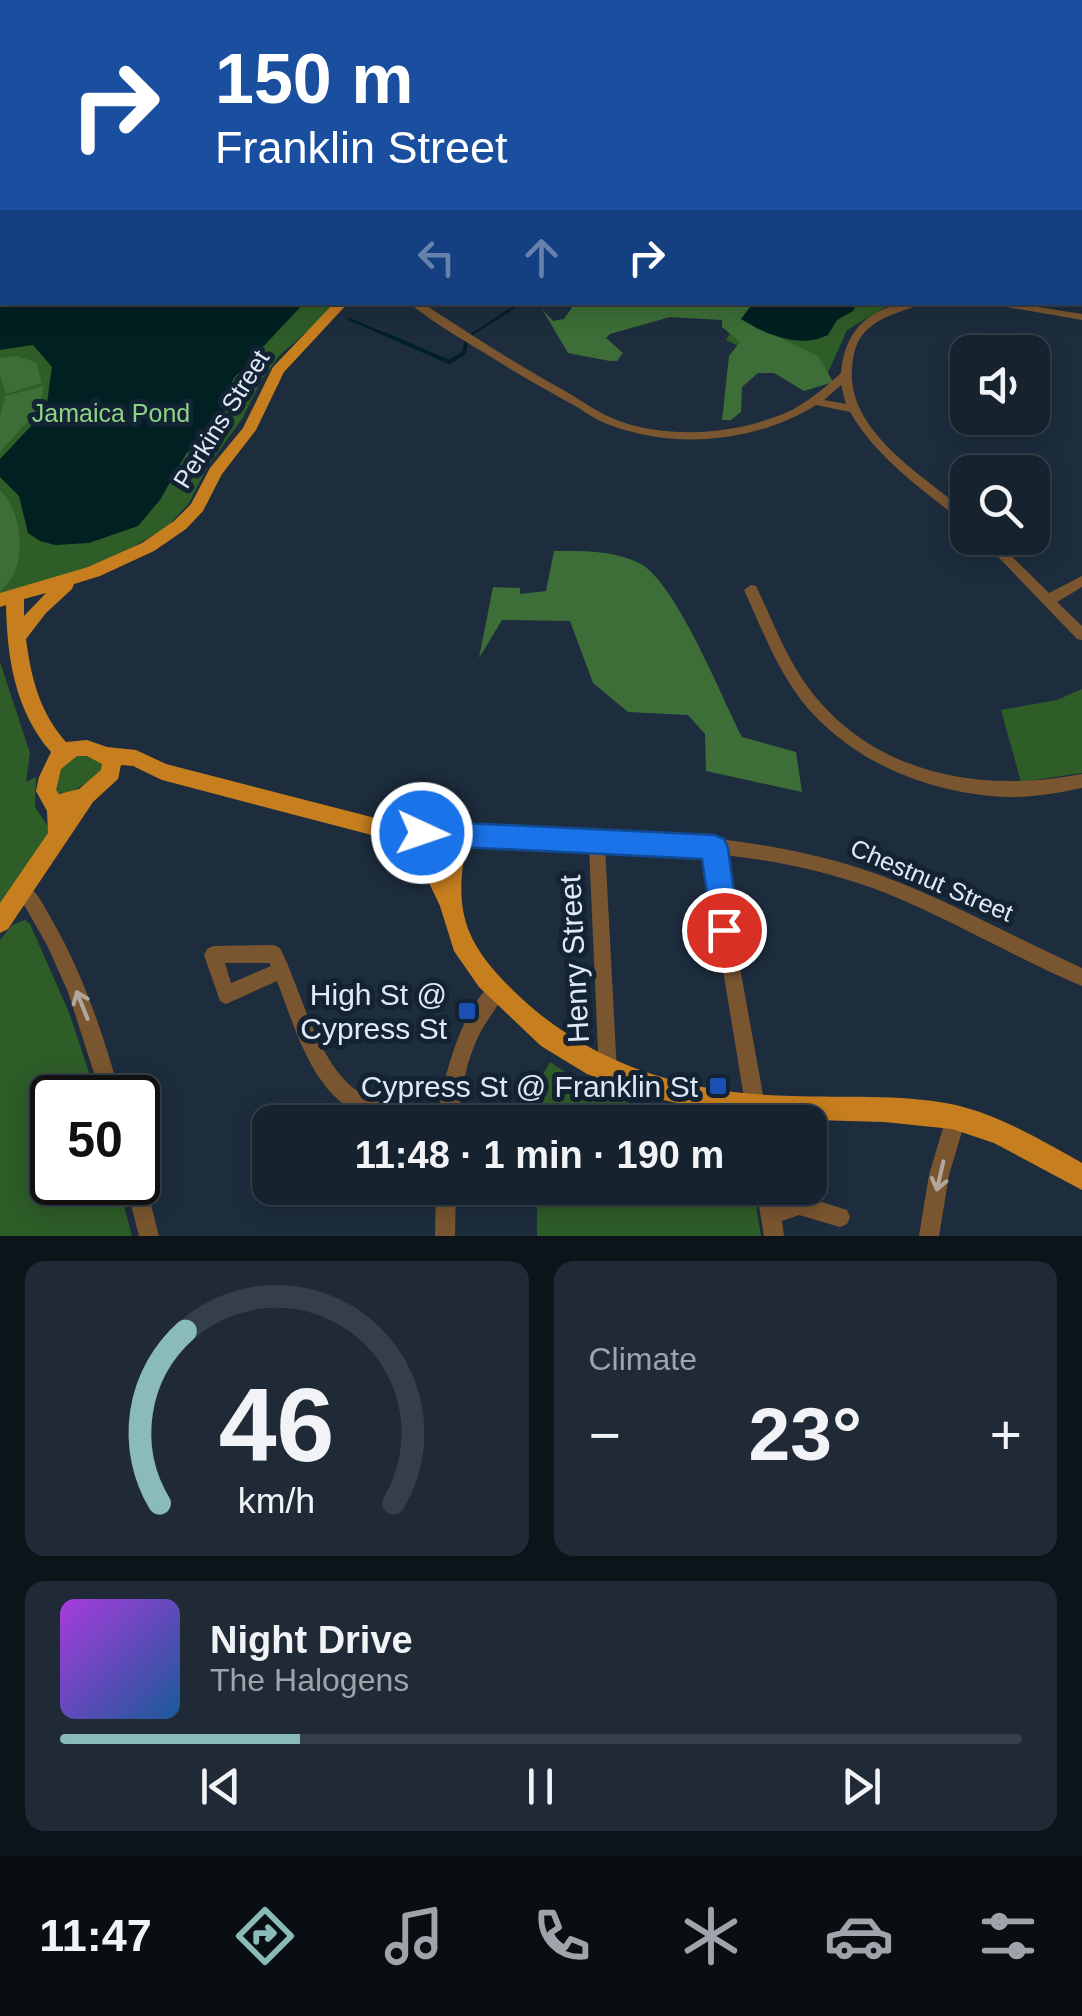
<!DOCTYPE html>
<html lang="en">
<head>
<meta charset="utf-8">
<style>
	:root { --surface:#16222e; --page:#1f2a36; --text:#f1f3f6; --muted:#9ea4aa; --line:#353f4a; --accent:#8bbbb9 }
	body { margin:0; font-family:Arial,sans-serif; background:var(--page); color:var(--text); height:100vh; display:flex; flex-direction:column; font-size:38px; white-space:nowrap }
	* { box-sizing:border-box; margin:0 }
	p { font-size:32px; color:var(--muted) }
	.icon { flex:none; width:55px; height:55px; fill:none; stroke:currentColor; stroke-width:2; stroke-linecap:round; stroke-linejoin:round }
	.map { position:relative; height:1236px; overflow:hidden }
	.drawer { display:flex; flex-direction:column; gap:25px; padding:25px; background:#0c1319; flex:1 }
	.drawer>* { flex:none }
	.banner { position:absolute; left:0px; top:0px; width:1082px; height:305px; box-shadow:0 5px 25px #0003,0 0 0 2px var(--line); background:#1a4fa0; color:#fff; overflow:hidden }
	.controls { position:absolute; left:950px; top:335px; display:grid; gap:20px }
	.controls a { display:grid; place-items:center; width:100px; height:100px; border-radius:20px; background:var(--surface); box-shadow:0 5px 25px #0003,0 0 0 2px var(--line); font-size:50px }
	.speed { position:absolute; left:30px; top:1075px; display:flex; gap:20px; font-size:50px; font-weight:700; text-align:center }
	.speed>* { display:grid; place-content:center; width:130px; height:130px; border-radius:50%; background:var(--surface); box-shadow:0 5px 25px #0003,0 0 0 2px var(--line); line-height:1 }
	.speed .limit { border:5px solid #111; border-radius:15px; background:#fff; color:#111 }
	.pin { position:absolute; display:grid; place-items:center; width:85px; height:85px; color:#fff; margin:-42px; border:5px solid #fff; border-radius:50%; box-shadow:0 2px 10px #0007 }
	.me { position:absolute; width:110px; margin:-55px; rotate:93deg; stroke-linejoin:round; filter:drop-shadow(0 0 8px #0008) }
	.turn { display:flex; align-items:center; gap:35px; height:210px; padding:0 50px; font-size:45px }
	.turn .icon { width:130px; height:130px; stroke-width:2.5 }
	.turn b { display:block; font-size:70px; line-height:85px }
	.lanes { display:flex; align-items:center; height:95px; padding:0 50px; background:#0003; justify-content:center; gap:50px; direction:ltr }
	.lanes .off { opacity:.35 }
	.big { font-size:75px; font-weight:800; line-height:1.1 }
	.drawer .card { flex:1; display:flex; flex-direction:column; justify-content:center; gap:15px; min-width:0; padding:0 35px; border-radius:20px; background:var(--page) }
	.drawer .dial { align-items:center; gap:0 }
	.dial svg { height:260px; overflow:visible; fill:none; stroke:var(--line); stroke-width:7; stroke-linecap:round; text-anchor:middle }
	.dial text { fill:var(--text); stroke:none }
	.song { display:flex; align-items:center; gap:30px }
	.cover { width:120px; height:120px; border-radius:15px; background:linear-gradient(135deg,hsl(280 70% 55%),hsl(210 70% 35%)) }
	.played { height:10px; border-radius:5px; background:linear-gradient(90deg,var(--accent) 25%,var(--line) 25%) }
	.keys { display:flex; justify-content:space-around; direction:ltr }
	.heat { display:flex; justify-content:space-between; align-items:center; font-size:55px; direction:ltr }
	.drawer .tiles { flex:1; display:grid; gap:25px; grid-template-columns:1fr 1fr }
	.card:last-child { grid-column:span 2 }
	.trip { position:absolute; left:252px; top:1105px; width:575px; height:100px; border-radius:20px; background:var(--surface); box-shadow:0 5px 25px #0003,0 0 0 2px var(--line); font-weight:800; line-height:100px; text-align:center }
	.tabs { display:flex; height:160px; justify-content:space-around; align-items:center; background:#090e12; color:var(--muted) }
	.tabs .icon { width:70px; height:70px }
	.tabs .current { color:var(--accent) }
	.tabs b { font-size:45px; color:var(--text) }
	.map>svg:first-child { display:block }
</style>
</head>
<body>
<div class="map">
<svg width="1082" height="1236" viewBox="0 0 1082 1236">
	<rect width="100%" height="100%" fill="#1d2d3e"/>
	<g fill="#2e5d28">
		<polygon points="0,73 2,302 339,303 280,355 262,379 242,419 208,466 189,503 167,527 116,557 61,578 0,594"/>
		<polygon points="749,303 892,303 847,330 822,386 726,340"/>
		<polygon points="0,662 30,753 26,782 36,777 35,807 51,831 0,911"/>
		<polygon points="1082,689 1082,773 1021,782 1001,710 1057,700"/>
		<polygon points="86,755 103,763 102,772 72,792 56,793 53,787 67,756"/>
		<polygon points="25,920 30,924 70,1015 97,1097 52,1098 52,1182 118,1183 132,1236 0,1236 0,940 12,925"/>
		<path d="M550 1062C588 1088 629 1107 675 1115 696 1119 719 1117 739 1122H526L522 1113Z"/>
		<polygon points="537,1188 753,1188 761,1236 537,1236"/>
	</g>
	<g fill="#3d6e37">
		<polygon points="575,303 753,303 741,319 818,356 833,382 804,391 774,373 758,373 742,387 741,412 731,420 722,420 729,356 740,342 722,327 722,320 670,317 610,334 606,338 623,353 617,361 610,361 568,353 542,309 553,321 564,319"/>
		<polygon points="16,356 36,362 42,383 6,394 0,376 0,358"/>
		<polygon points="44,386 39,409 0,452 0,416 5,396"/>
		<path d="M0 490C25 515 28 570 0 591Z"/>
		<path d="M554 551C582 551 613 550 639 563 675 580 722 698 742 737L796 752 802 792 706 771 705 734 688 715 628 712 593 683 570 621 502 620 479 658 493 587 520 588V594L546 591Z"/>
	</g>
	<g fill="#002022">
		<polygon points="0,103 2,302 304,303 234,378 227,393 222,421 186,454 160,500 138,526 89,543 55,545 40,541 28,533 19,496 0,477 0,459 46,410 52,367 33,345 0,350"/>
		<path d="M753 303V302L857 303 853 311 837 320 828 335C800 349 766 335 741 319Z"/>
	</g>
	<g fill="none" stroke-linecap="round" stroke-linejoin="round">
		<g stroke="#002022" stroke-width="2.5">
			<polyline points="308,302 313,304"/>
			<polyline points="349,319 391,337"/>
			<polyline points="471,335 522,302"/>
		</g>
		<polyline stroke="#002022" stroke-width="4" points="385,334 449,362 464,353 466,342"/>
		<g fill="#7a5630" fill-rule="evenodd">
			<polygon points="211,0 218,0 220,2 213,2"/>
			<polygon points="260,0 267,0 269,2 262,2"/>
			<rect x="1080" y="8" width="2" height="4"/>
			<polygon points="0,25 2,26 2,30 0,30"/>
			<rect x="1080" y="211" width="2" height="6"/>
			<path d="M408 302H421C468 333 516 364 565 391 582 401 600 414 619 421 673 440 740 434 792 410 810 400 826 387 841 373 845 324 877 302 925 302 906 311 885 314 869 328 856 339 853 353 852 369 847 432 925 477 968 513V524C956 518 946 508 935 500 902 474 871 448 850 412L816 405C757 442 675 450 610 425 598 421 588 414 577 407 552 393 528 380 504 365 472 345 437 326 408 302ZM841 385 846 404 824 400Z"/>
			<polygon points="978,302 1006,302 1082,314 1082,320"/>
			<polygon points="980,538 993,538 1049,593 1082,576 1082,587 1057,602 1082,626 1082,640 1077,639"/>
			<path d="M751 585 756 586C772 619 784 653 805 683 869 774 979 794 1082 774V788C1057 793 1031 798 1005 797 928 793 850 762 801 700 776 667 761 627 744 590Z"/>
			<path d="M458 828C592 831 730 827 859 868 937 893 1008 935 1082 968V986C1016 958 954 921 888 894 835 873 780 861 724 855L726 891 768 1122H748L710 891 707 853 605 846 617 1073 615 1080 608 1082 601 1080 599 1073 589 846 458 842 452 840 450 835 452 830Z"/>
			<path d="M24 883C37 890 45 908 52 920 84 976 104 1036 121 1098H102L68 992 47 945 16 891 18 885Z"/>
			<path d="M274 945 280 948C304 995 321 1085 378 1101 398 1107 420 1105 440 1103 445 1071 467 996 497 981L503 984 506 990C500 1004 489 1017 481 1031 466 1060 461 1090 458 1122 432 1122 403 1126 379 1121 315 1106 298 1035 277 981L226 1004 220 1001 204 955 207 949 213 946ZM225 963H269L271 966 231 983Z"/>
			<polygon points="956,1108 963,1111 966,1118 949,1175 939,1236 919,1236 929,1175 946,1118 949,1111"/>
			<polygon points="138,1173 142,1175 145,1182 159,1236 139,1236 125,1182 138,1182"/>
			<polygon points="436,1188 456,1188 455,1236 435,1236"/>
			<polygon points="756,1188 776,1188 778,1201 799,1195 847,1210 850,1217 847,1224 840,1227 799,1215 782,1221 784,1236 764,1236"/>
		</g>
		<path fill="#c77e1e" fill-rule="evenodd" d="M335 302H349L284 372 256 430 222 474 203 511 186 529 154 551 100 576 74 584 72 589 46 613 26 639C31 678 40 713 66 742L87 740 107 747 136 750 166 764 383 820 465 828 468 835C452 912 463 943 520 997 595 1067 690 1094 792 1096 844 1098 898 1094 951 1104 998 1114 1041 1140 1082 1163V1190L994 1143 952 1129 884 1122 745 1118 645 1096 587 1074 541 1046 479 987 454 951 440 906 423 870 383 838 162 780 133 766 121 765 118 779 93 802 8 929 0 933V903L48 833 47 811 36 791 39 777 51 752C15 711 7 657 6 605L0 607V593L88 567 142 543 174 521 191 504 210 468 243 428 273 367ZM46 593 24 616V599ZM77 756H87L102 764 101 770 79 789 59 794 56 790 61 769ZM441 843H446L442 864 441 862Z"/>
		<g fill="#e58d00" fill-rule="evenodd">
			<polygon points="29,0 39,0 40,2 30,2"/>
			<polygon points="50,0 71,0 72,1 48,2"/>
			<rect x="0" y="67" width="2" height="6"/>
		</g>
	</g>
	<defs><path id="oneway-shaft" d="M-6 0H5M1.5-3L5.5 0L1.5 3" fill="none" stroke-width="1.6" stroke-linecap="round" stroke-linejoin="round" transform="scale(2.5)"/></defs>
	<g stroke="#b2a79d">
		<use href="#oneway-shaft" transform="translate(82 1005) rotate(-112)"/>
		<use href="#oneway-shaft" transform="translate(940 1176) rotate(103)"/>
	</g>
	<polygon fill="#1a73e8" stroke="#114b97" stroke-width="2.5" points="422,821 715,835 724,839 728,848 739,930 734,940 724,944 714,940 702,859 422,845 413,842 409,833 413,824"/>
	<g fill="#1a4fb4" stroke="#132334" stroke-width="4">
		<rect x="457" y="1001" width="20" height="20" rx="5"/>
		<rect x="708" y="1076" width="20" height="20" rx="5"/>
	</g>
	<g text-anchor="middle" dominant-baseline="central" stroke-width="10" stroke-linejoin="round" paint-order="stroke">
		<g font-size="25" fill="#8dd384" stroke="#132334">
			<text x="111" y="413">Jamaica Pond</text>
		</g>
		<g font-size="25" fill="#e0eaf6" stroke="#132334">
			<text transform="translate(221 419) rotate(-58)">Perkins Street</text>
			<text transform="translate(932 880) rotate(23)">Chestnut Street</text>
		</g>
		<g font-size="30" fill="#e0eaf6" stroke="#132334">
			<text transform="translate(574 959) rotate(-93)">Henry Street</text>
		</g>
		<g font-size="30" fill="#e0eaf6" stroke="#132334" text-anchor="end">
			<text x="447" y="994">High St @<tspan x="447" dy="34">Cypress St</tspan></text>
			<text x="698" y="1086">Cypress St @ Franklin St</text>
		</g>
	</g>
</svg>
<div class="controls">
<a><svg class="icon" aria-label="sound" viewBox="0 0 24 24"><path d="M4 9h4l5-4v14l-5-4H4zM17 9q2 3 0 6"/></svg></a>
<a><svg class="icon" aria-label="search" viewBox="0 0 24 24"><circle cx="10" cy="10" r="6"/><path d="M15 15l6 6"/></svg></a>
</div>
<div class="speed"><div class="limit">50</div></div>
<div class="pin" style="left:724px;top:930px;background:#d93025"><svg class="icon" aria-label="arrive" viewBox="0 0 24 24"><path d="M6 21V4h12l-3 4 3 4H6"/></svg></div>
<svg class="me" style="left:422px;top:833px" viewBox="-20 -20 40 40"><circle r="17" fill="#1a73e8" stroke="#fff" stroke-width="3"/><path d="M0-11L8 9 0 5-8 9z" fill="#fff"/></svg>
<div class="trip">11:48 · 1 min · 190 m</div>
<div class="banner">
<div class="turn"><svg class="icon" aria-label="right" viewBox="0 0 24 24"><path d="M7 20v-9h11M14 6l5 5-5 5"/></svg><div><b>150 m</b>Franklin Street</div></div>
<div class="lanes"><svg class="icon off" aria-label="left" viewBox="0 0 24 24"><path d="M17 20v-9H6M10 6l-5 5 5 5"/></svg><svg class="icon off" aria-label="ahead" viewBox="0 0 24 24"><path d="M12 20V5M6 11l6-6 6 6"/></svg><svg class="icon" aria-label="right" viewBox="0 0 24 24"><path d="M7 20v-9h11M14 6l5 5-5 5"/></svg></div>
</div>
</div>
<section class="drawer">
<div class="tiles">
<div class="card dial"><svg viewBox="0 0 100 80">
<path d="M14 69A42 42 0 1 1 86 69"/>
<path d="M14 69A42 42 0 0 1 22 16" stroke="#8bbbb9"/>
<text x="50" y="56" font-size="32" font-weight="700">46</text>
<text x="50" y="72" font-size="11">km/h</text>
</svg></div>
<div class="card"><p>Climate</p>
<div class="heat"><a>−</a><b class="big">23°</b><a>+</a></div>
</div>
<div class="card">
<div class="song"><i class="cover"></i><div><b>Night Drive</b><p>The Halogens</p></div></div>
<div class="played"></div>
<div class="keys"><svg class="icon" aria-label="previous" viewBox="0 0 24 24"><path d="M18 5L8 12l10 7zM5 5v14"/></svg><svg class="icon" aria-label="pause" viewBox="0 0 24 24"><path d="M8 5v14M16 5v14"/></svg><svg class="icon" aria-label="next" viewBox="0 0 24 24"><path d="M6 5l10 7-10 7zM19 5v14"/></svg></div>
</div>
</div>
</section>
<nav class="tabs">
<b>11:47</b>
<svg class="icon current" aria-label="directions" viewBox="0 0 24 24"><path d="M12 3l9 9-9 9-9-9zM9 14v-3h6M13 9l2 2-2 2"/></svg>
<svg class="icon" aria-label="music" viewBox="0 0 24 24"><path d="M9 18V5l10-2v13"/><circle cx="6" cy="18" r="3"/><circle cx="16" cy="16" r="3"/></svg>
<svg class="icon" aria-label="phone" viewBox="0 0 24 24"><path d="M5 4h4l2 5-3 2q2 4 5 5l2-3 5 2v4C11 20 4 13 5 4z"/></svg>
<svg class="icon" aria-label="climate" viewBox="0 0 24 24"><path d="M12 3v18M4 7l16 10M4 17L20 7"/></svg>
<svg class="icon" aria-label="car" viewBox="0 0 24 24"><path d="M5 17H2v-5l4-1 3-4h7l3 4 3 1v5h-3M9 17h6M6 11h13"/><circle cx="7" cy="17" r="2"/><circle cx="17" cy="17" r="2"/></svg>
<svg class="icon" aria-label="filters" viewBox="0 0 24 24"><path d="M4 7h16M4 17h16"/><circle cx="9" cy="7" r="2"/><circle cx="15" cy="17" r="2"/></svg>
</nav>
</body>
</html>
